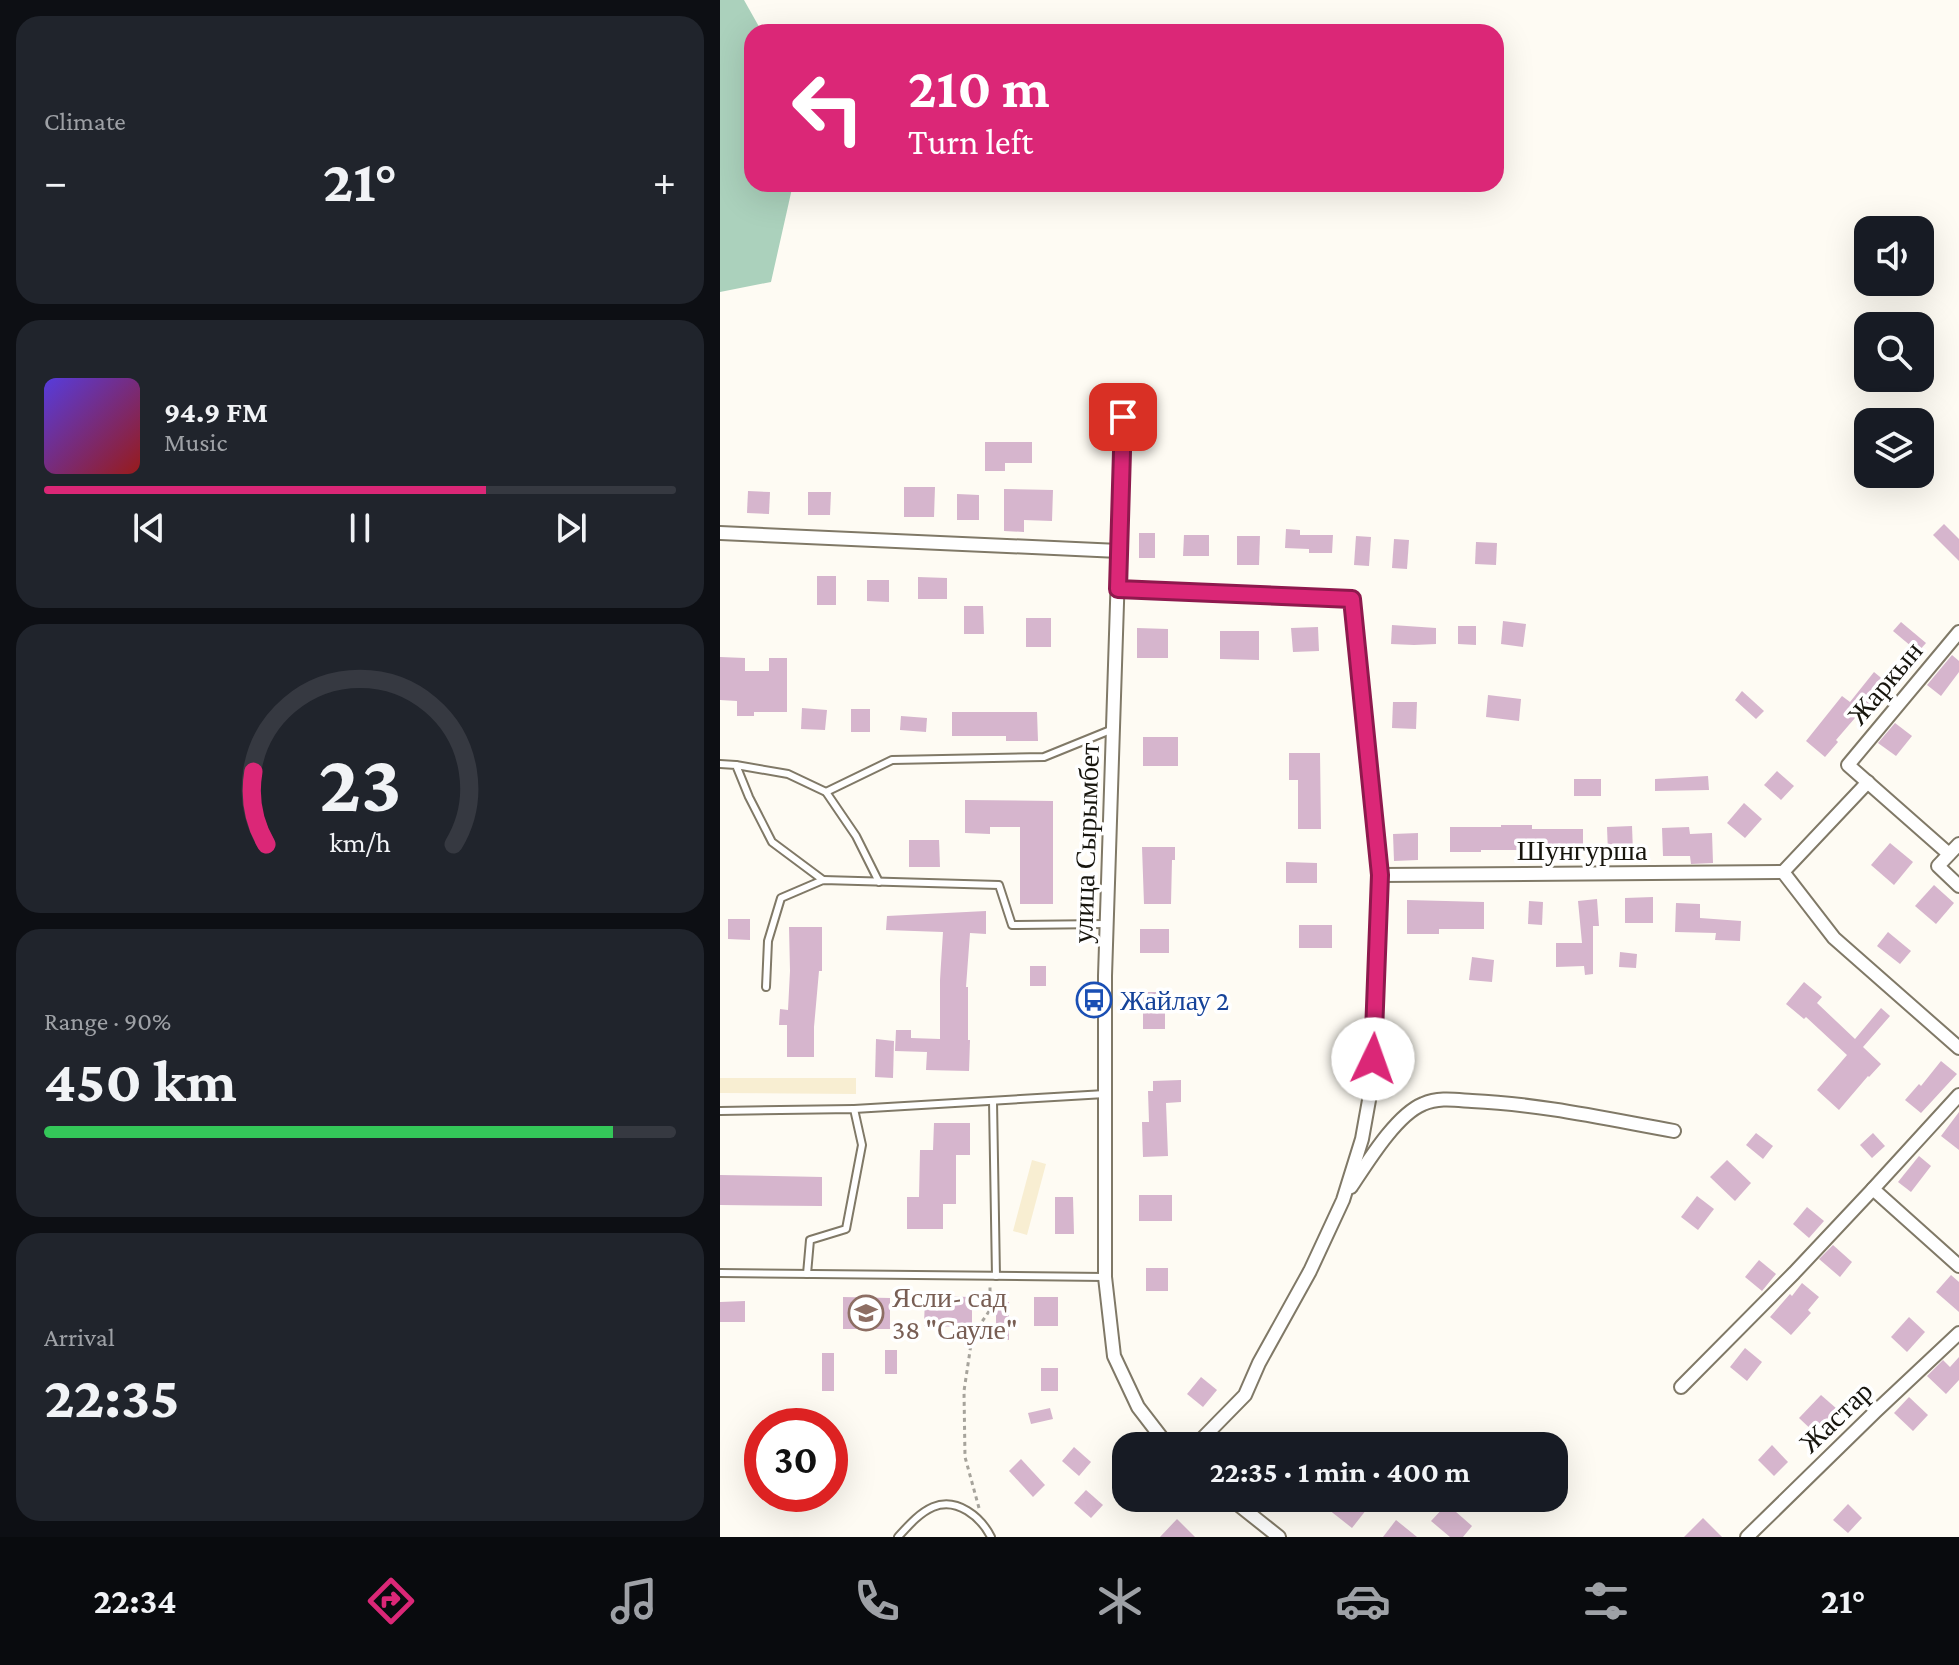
<!DOCTYPE html>
<html lang="en">
<head>
<meta charset="utf-8">
<style>
	:root { --surface:#171b24; --page:#20242c; --text:#f1f3f6; --muted:#9ea1a6; --line:#363941; --accent:#db2777 }
	body { margin:0; font-family:"Crimson Pro",serif; background:var(--page); color:var(--text); height:100vh; display:flex; flex-direction:column; font-size:30px; white-space:nowrap }
	* { box-sizing:border-box; margin:0 }
	p { font-size:26px; color:var(--muted) }
	.icon { flex:none; width:44px; height:44px; fill:none; stroke:currentColor; stroke-width:2; stroke-linecap:round; stroke-linejoin:round }
	.map { position:relative; flex:1; overflow:hidden }
	.sheet { display:flex; flex-direction:column; gap:16px; padding:16px; background:#0d0f14; width:720px }
	.sheet>* { flex:none }
	.guide { position:absolute; left:24px; top:24px; width:760px; height:168px; border-radius:24px; box-shadow:0 8px 32px #0002; background:#db2777; color:#fff; overflow:hidden }
	.tools { position:absolute; left:1134px; top:216px; display:grid; gap:16px }
	.tools a { display:grid; place-items:center; width:80px; height:80px; border-radius:16px; background:var(--surface); box-shadow:0 8px 32px #0002; font-size:40px }
	.speed { position:absolute; left:24px; top:1408px; display:flex; gap:16px; font-size:40px; font-weight:700; text-align:center }
	.speed>* { display:grid; place-content:center; width:104px; height:104px; border-radius:50%; background:var(--surface); box-shadow:0 8px 32px #0002; line-height:1 }
	.speed .limit { border:12px solid #d22; background:#fff; color:#111 }
	.pin { position:absolute; display:grid; place-items:center; width:68px; height:68px; color:#fff; margin:-34px; border-radius:16px; box-shadow:0 4px 12px #0006 }
	.me { position:absolute; width:88px; margin:-44px; rotate:3deg; stroke-linejoin:round; filter:drop-shadow(0 0 6px #0008) }
	.turn { display:flex; align-items:center; gap:28px; height:168px; padding:0 32px; font-size:36px }
	.turn .icon { width:104px; height:104px; stroke-width:2.5 }
	.turn b { display:block; font-size:56px; line-height:68px }
	.big { font-size:60px; font-weight:700; line-height:1.1 }
	.sheet .tile { flex:1; display:flex; flex-direction:column; justify-content:center; gap:12px; min-width:0; padding:0 28px; border-radius:24px; background:var(--page) }
	.sheet .dial { align-items:center; gap:0 }
	.dial svg { height:208px; overflow:visible; fill:none; stroke:var(--line); stroke-width:7; stroke-linecap:round; text-anchor:middle }
	.dial text { fill:var(--text); stroke:none }
	.song { display:flex; align-items:center; gap:24px }
	.cover { width:96px; height:96px; border-radius:12px; background:linear-gradient(135deg,hsl(250 70% 55%),hsl(0 70% 35%)) }
	.played { height:8px; border-radius:4px; background:linear-gradient(90deg,var(--accent) 70%,var(--line) 70%) }
	.keys { display:flex; justify-content:space-around; direction:ltr }
	.heat { display:flex; justify-content:space-between; align-items:center; font-size:44px; direction:ltr }
	.charge { height:12px; border-radius:6px; background:linear-gradient(90deg,#34c759 90%,var(--line) 0) }
	.trip { position:absolute; left:392px; top:1432px; width:456px; height:80px; border-radius:24px; background:var(--surface); box-shadow:0 8px 32px #0002; font-weight:700; line-height:80px; text-align:center }
	.tab-bar { display:flex; height:128px; justify-content:space-around; align-items:center; background:#090b0e; color:var(--muted) }
	.tab-bar .icon { width:56px; height:56px }
	.tab-bar .active { color:var(--accent) }
	.tab-bar b { font-size:36px; color:var(--text) }
	main { display:flex; flex:1; min-height:0 }
	.map>svg:first-child { display:block }
</style>
</head>
<body>
<main>
<section class="sheet">
<div class="tile"><p>Climate</p>
<div class="heat"><a>−</a><b class="big">21°</b><a>+</a></div>
</div>
<div class="tile">
<div class="song"><i class="cover"></i><div><b>94.9 FM</b><p>Music</p></div></div>
<div class="played"></div>
<div class="keys"><svg class="icon" aria-label="previous" viewBox="0 0 24 24"><path d="M18 5L8 12l10 7zM5 5v14"/></svg><svg class="icon" aria-label="pause" viewBox="0 0 24 24"><path d="M8 5v14M16 5v14"/></svg><svg class="icon" aria-label="next" viewBox="0 0 24 24"><path d="M6 5l10 7-10 7zM19 5v14"/></svg></div>
</div>
<div class="tile dial"><svg viewBox="0 0 100 80">
<path d="M14 69A42 42 0 1 1 86 69"/>
<path d="M14 69A42 42 0 0 1 9 41" stroke="#db2777"/>
<text x="50" y="56" font-size="32" font-weight="700">23</text>
<text x="50" y="72" font-size="11">km/h</text>
</svg></div>
<div class="tile"><p>Range · 90%</p><b class="big">450 km</b><div class="charge"></div></div>
<div class="tile"><p>Arrival</p><b class="big">22:35</b></div>
</section>
<div class="map">
<svg width="1239" height="1537" viewBox="0 0 1239 1537">
	<rect width="100%" height="100%" fill="#fefbf3"/>
	<g fill="#f8eed2">
		<polygon points="0,1078 136,1078 136,1094 0,1093"/>
		<polygon points="312,1160 326,1164 307,1235 293,1231"/>
	</g>
	<polygon fill="#abd1bc" points="0,0 24,0 42,32 32,32 32,184 73,184 51,282 0,292"/>
	<g fill="#d6b5cd">
		<polygon points="265,442 312,442 312,463 285,463 285,471 265,471"/>
		<polygon points="184,487 215,487 214,517 184,517"/>
		<polygon points="284,489 333,490 332,521 304,520 304,532 284,531"/>
		<polygon points="28,491 50,492 49,514 27,513"/>
		<polygon points="88,492 111,492 110,515 88,515"/>
		<polygon points="237,494 259,495 259,520 237,520"/>
		<polygon points="1224,524 1239,539 1239,561 1213,535"/>
		<polygon points="566,529 580,530 580,535 613,535 612,553 589,553 589,549 565,548"/>
		<rect x="419" y="533" width="16" height="25"/>
		<polygon points="464,535 489,535 489,556 463,556"/>
		<polygon points="517,536 540,536 539,565 517,565"/>
		<polygon points="636,536 651,537 649,566 634,565"/>
		<polygon points="674,539 689,540 687,569 672,568"/>
		<polygon points="756,542 777,543 776,565 755,564"/>
		<rect x="97" y="576" width="19" height="29"/>
		<polygon points="198,577 227,578 227,599 198,599"/>
		<polygon points="147,580 169,580 169,602 147,601"/>
		<polygon points="244,606 263,606 264,634 244,634"/>
		<rect x="306" y="618" width="25" height="29"/>
		<polygon points="783,621 806,624 803,647 781,644"/>
		<polygon points="1181,622 1206,643 1198,652 1173,631"/>
		<polygon points="672,625 716,628 716,644 694,645 671,644"/>
		<polygon points="738,626 756,626 756,645 738,644"/>
		<polygon points="598,627 599,651 573,652 571,628"/>
		<polygon points="417,628 448,629 448,658 417,658"/>
		<polygon points="500,631 539,631 539,660 500,659"/>
		<polygon points="1232,655 1239,661 1239,672 1221,696 1207,685"/>
		<polygon points="0,657 25,658 25,671 49,671 49,658 67,658 67,712 34,712 34,716 17,716 17,701 0,700"/>
		<polygon points="1154,672 1171,686 1152,708 1147,704 1116,740 1118,742 1105,757 1086,741 1122,696 1130,702"/>
		<polygon points="1022,691 1044,711 1036,719 1015,700"/>
		<polygon points="768,695 801,699 799,721 766,717"/>
		<polygon points="673,702 697,702 696,729 672,728"/>
		<polygon points="82,708 107,710 105,730 81,729"/>
		<rect x="131" y="709" width="19" height="23"/>
		<polygon points="232,712 317,712 318,741 286,741 286,736 232,736"/>
		<polygon points="181,716 207,718 206,732 180,730"/>
		<polygon points="1175,723 1192,736 1176,756 1158,743"/>
		<rect x="423" y="737" width="35" height="29"/>
		<polygon points="569,753 600,753 601,829 578,829 578,780 569,780"/>
		<polygon points="1057,771 1074,786 1061,800 1044,785"/>
		<polygon points="988,776 989,790 935,791 935,779"/>
		<rect x="854" y="779" width="27" height="17"/>
		<polygon points="245,800 333,801 333,904 300,904 300,827 270,827 270,834 245,833"/>
		<polygon points="1024,803 1042,819 1025,838 1007,823"/>
		<polygon points="781,825 812,825 812,829 863,829 863,854 833,854 833,850 761,850 761,852 730,852 730,827 781,827"/>
		<polygon points="912,826 913,852 888,853 887,827"/>
		<polygon points="969,827 970,834 992,833 993,863 971,864 970,856 943,856 942,828"/>
		<polygon points="698,833 698,860 674,861 673,834"/>
		<polygon points="189,840 219,840 220,867 189,867"/>
		<polygon points="1170,843 1193,862 1174,885 1151,865"/>
		<polygon points="422,847 455,847 455,860 452,860 451,904 424,904"/>
		<polygon points="566,862 597,863 597,883 566,883"/>
		<polygon points="1214,885 1234,903 1216,924 1195,906"/>
		<polygon points="933,897 933,923 905,923 905,898"/>
		<polygon points="877,899 879,926 873,926 873,974 865,975 864,966 836,967 836,943 862,943 858,901"/>
		<polygon points="687,900 764,902 764,929 719,929 719,934 687,934"/>
		<polygon points="809,901 823,902 822,925 808,924"/>
		<polygon points="956,903 980,904 980,918 1021,921 1020,941 995,940 996,933 955,932"/>
		<polygon points="266,911 266,934 250,933 246,987 248,987 248,1040 250,1040 249,1071 206,1070 207,1052 175,1051 176,1030 191,1030 191,1038 220,1039 220,980 223,932 166,930 167,916"/>
		<polygon points="8,919 30,919 30,940 8,939"/>
		<rect x="579" y="925" width="33" height="23"/>
		<polygon points="69,927 102,927 102,971 99,971 94,1027 94,1057 67,1057 67,1025 59,1025 60,1009 68,1010 70,971"/>
		<rect x="420" y="929" width="29" height="24"/>
		<polygon points="1168,932 1191,951 1180,964 1157,946"/>
		<polygon points="900,952 917,954 916,968 899,967"/>
		<polygon points="752,957 774,960 772,982 749,980"/>
		<rect x="310" y="966" width="16" height="20"/>
		<polygon points="1084,982 1102,997 1097,1003 1135,1039 1161,1008 1170,1016 1143,1047 1161,1064 1149,1077 1148,1076 1119,1110 1097,1090 1127,1055 1086,1017 1084,1019 1066,1004"/>
		<rect x="423" y="992" width="22" height="37"/>
		<polygon points="156,1039 174,1041 173,1078 155,1077"/>
		<polygon points="1221,1061 1237,1074 1201,1113 1185,1100 1199,1084 1201,1086"/>
		<polygon points="461,1080 461,1102 446,1103 448,1156 423,1157 422,1122 429,1122 428,1091 433,1091 433,1081"/>
		<polygon points="1239,1112 1239,1150 1221,1136"/>
		<polygon points="214,1123 250,1123 250,1155 236,1155 236,1204 223,1204 223,1229 187,1229 187,1197 199,1197 200,1150 213,1150"/>
		<polygon points="1036,1133 1053,1146 1043,1159 1026,1145"/>
		<polygon points="1153,1133 1165,1146 1152,1158 1140,1145"/>
		<polygon points="1199,1156 1211,1166 1191,1192 1178,1182"/>
		<polygon points="1007,1160 1031,1183 1015,1201 990,1177"/>
		<polygon points="0,1175 102,1177 102,1206 0,1205"/>
		<rect x="419" y="1195" width="33" height="26"/>
		<polygon points="977,1196 994,1209 978,1230 961,1217"/>
		<polygon points="335,1197 353,1197 354,1234 335,1234"/>
		<polygon points="1087,1207 1104,1221 1089,1238 1073,1224"/>
		<polygon points="1113,1245 1132,1262 1120,1277 1099,1259"/>
		<polygon points="1039,1260 1056,1274 1042,1291 1025,1277"/>
		<rect x="426" y="1268" width="22" height="23"/>
		<polygon points="1231,1275 1239,1282 1239,1312 1216,1292"/>
		<polygon points="1082,1283 1099,1297 1088,1310 1091,1313 1071,1335 1050,1317 1070,1294 1072,1296"/>
		<polygon points="205,1296 252,1297 252,1327 204,1326"/>
		<polygon points="123,1297 170,1298 170,1329 123,1329"/>
		<rect x="314" y="1297" width="24" height="29"/>
		<polygon points="25,1301 25,1322 0,1322 0,1302"/>
		<rect x="276" y="1302" width="13" height="38"/>
		<polygon points="1189,1317 1205,1332 1187,1352 1171,1337"/>
		<polygon points="1025,1348 1042,1362 1027,1381 1010,1367"/>
		<rect x="165" y="1350" width="12" height="24"/>
		<rect x="102" y="1353" width="12" height="38"/>
		<polygon points="1239,1357 1239,1380 1226,1394 1207,1376 1223,1360 1230,1367"/>
		<rect x="321" y="1368" width="17" height="23"/>
		<polygon points="481,1377 497,1390 483,1407 467,1394"/>
		<polygon points="1101,1395 1117,1409 1095,1433 1079,1418"/>
		<polygon points="1189,1397 1208,1415 1193,1431 1174,1413"/>
		<polygon points="330,1408 333,1419 311,1424 308,1413"/>
		<polygon points="1052,1445 1068,1462 1054,1476 1038,1460"/>
		<polygon points="354,1447 371,1462 359,1476 342,1461"/>
		<polygon points="301,1459 325,1485 313,1497 289,1471"/>
		<polygon points="366,1490 383,1505 371,1518 354,1503"/>
		<polygon points="594,1498 641,1498 650,1505 632,1528"/>
		<polygon points="727,1504 752,1526 743,1537 730,1537 711,1521"/>
		<polygon points="1128,1504 1142,1518 1128,1533 1113,1520"/>
		<polygon points="983,1518 1002,1537 964,1537"/>
		<polygon points="457,1519 475,1537 440,1537"/>
		<polygon points="676,1520 697,1537 663,1537"/>
	</g>
	<g fill="none" stroke-linecap="round" stroke-linejoin="round">
		<g stroke="#807967" stroke-width="10">
			<g id="lane">
				<polyline points="0,764 16,765 29,797 52,842 103,880"/>
				<polyline points="16,765 68,774 106,792 136,836 159,882"/>
				<polyline points="106,792 172,760 324,757 393,729"/>
				<polyline points="46,987 48,941 61,898 103,880 279,885 292,925 386,924"/>
				<polyline points="273,1101 276,1276"/>
				<polyline points="134,1109 385,1094"/>
				<polyline points="0,1111 134,1109 142,1145 126,1229 90,1240 87,1274"/>
				<polyline points="0,1273 385,1277"/>
				<path d="M178 1537C188 1526 199 1513 213 1507 237 1497 261 1517 271 1537"/>
			</g>
		</g>
		<g stroke="#807967" stroke-width="16">
			<g id="street">
				<polyline points="403,417 385,976 385,1277 394,1356 418,1407 448,1446"/>
				<polyline points="0,533 399,551"/>
				<polyline points="398,589 632,599 660,875 651,1089 642,1139 623,1200 590,1271 539,1363 525,1395 475,1446"/>
				<polyline points="1239,844 1218,866 1239,886"/>
				<polyline points="1229,854 1128,765 1239,632"/>
				<polyline points="1063,872 1114,938 1239,1048"/>
				<polyline points="1063,872 1148,782"/>
				<polyline points="660,875 1063,872"/>
				<polyline points="1239,1095 1153,1189 1239,1266"/>
				<path d="M631 1187C647 1163 676 1115 703 1104 719 1097 736 1100 752 1101 820 1104 887 1119 954 1131"/>
				<polyline points="961,1387 1074,1273 1153,1189"/>
				<polyline points="510,1498 559,1537"/>
				<polyline points="1027,1537 1156,1411 1239,1333"/>
			</g>
		</g>
		<polyline stroke="#a6a39b" stroke-width="3" stroke-dasharray="4 4" stroke-linecap="butt" points="259,1508 245,1457 244,1391 251,1344 261,1323 270,1310 270,1287"/>
		<use href="#lane" stroke="#fff" stroke-width="6"/>
		<use href="#street" stroke="#fff" stroke-width="12"/>
	</g>
	<g fill="none" stroke-linecap="round" stroke-linejoin="round">
		<g stroke="#8e194d" stroke-width="20">
			<polyline id="route" points="403,417 398,589 632,599 660,875 653,1059"/>
		</g>
		<use href="#route" stroke="#db2777" stroke-width="14"/>
	</g>
	<defs>
		<g id="bus-ring" transform="scale(1.8)"><circle r="9.5" fill="#fff" stroke="#1a4fb4" stroke-width="1.5"/><path d="M-5-6H5V4H4V6H2V4H-2V6H-4V4H-5ZM-3.5-4V0h7V-4ZM-3.5 1.2v1.5H-2V1.2ZM2 1.2v1.5H3.5V1.2Z" fill="#1a4fb4"/></g>
		<g id="school-ring" transform="scale(1.8)"><circle r="9.5" fill="#fff" stroke="#8d6e63" stroke-width="1.5"/><path d="M0-5L7-2L0 1L-7-2ZM-4 1L0 2.5L4 1V4Q0 6-4 4Z" fill="#8d6e63"/></g>
	</defs>
	<g fill-rule="evenodd">
		<use href="#bus-ring" x="374" y="1000"/>
		<use href="#school-ring" x="146" y="1313"/>
	</g>
	<g text-anchor="middle" dominant-baseline="central" stroke-width="7" stroke-linejoin="round" paint-order="stroke">
		<g font-size="28" fill="#17150d" stroke="#fff">
			<text transform="translate(1165 683) rotate(-50)">Жаркын</text>
			<text transform="translate(366 843) rotate(-88)">улица Сырымбет</text>
			<text x="862" y="850">Шунгурша</text>
			<text transform="translate(1116 1417) rotate(-44)">Жастар</text>
		</g>
		<g font-size="28" fill="#164399" stroke="#fff" text-anchor="start">
			<text x="400" y="1000">Жайлау 2</text>
		</g>
		<g font-size="28" fill="#785e54" stroke="#fff" text-anchor="start">
			<text x="172" y="1297">Ясли- сад<tspan x="172" dy="32">38 "Сауле"</tspan></text>
		</g>
	</g>
</svg>
<div class="tools">
<a><svg class="icon" aria-label="sound" viewBox="0 0 24 24"><path d="M4 9h4l5-4v14l-5-4H4zM17 9q2 3 0 6"/></svg></a>
<a><svg class="icon" aria-label="search" viewBox="0 0 24 24"><circle cx="10" cy="10" r="6"/><path d="M15 15l6 6"/></svg></a>
<a><svg class="icon" aria-label="layers" viewBox="0 0 24 24"><path d="M12 4l9 5-9 5-9-5zM3 14l9 5 9-5"/></svg></a>
</div>
<div class="speed"><div class="limit">30</div></div>
<div class="pin" style="left:403px;top:417px;background:#d93025"><svg class="icon" aria-label="arrive" viewBox="0 0 24 24"><path d="M6 21V4h12l-3 4 3 4H6"/></svg></div>
<svg class="me" style="left:653px;top:1059px" viewBox="-20 -20 40 40"><circle r="19" fill="#fff"/><path d="M0-13L10 11 0 6-10 11z" fill="#db2777"/></svg>
<div class="trip">22:35 · 1 min · 400 m</div>
<div class="guide">
<div class="turn"><svg class="icon" aria-label="left" viewBox="0 0 24 24"><path d="M17 20v-9H6M10 6l-5 5 5 5"/></svg><div><b>210 m</b>Turn left</div></div>
</div>
</div>
</main>
<nav class="tab-bar">
<b>22:34</b>
<svg class="icon active" aria-label="directions" viewBox="0 0 24 24"><path d="M12 3l9 9-9 9-9-9zM9 14v-3h6M13 9l2 2-2 2"/></svg>
<svg class="icon" aria-label="music" viewBox="0 0 24 24"><path d="M9 18V5l10-2v13"/><circle cx="6" cy="18" r="3"/><circle cx="16" cy="16" r="3"/></svg>
<svg class="icon" aria-label="phone" viewBox="0 0 24 24"><path d="M5 4h4l2 5-3 2q2 4 5 5l2-3 5 2v4C11 20 4 13 5 4z"/></svg>
<svg class="icon" aria-label="climate" viewBox="0 0 24 24"><path d="M12 3v18M4 7l16 10M4 17L20 7"/></svg>
<svg class="icon" aria-label="car" viewBox="0 0 24 24"><path d="M5 17H2v-5l4-1 3-4h7l3 4 3 1v5h-3M9 17h6M6 11h13"/><circle cx="7" cy="17" r="2"/><circle cx="17" cy="17" r="2"/></svg>
<svg class="icon" aria-label="filters" viewBox="0 0 24 24"><path d="M4 7h16M4 17h16"/><circle cx="9" cy="7" r="2"/><circle cx="15" cy="17" r="2"/></svg>
<b>21°</b>
</nav>
</body>
</html>
